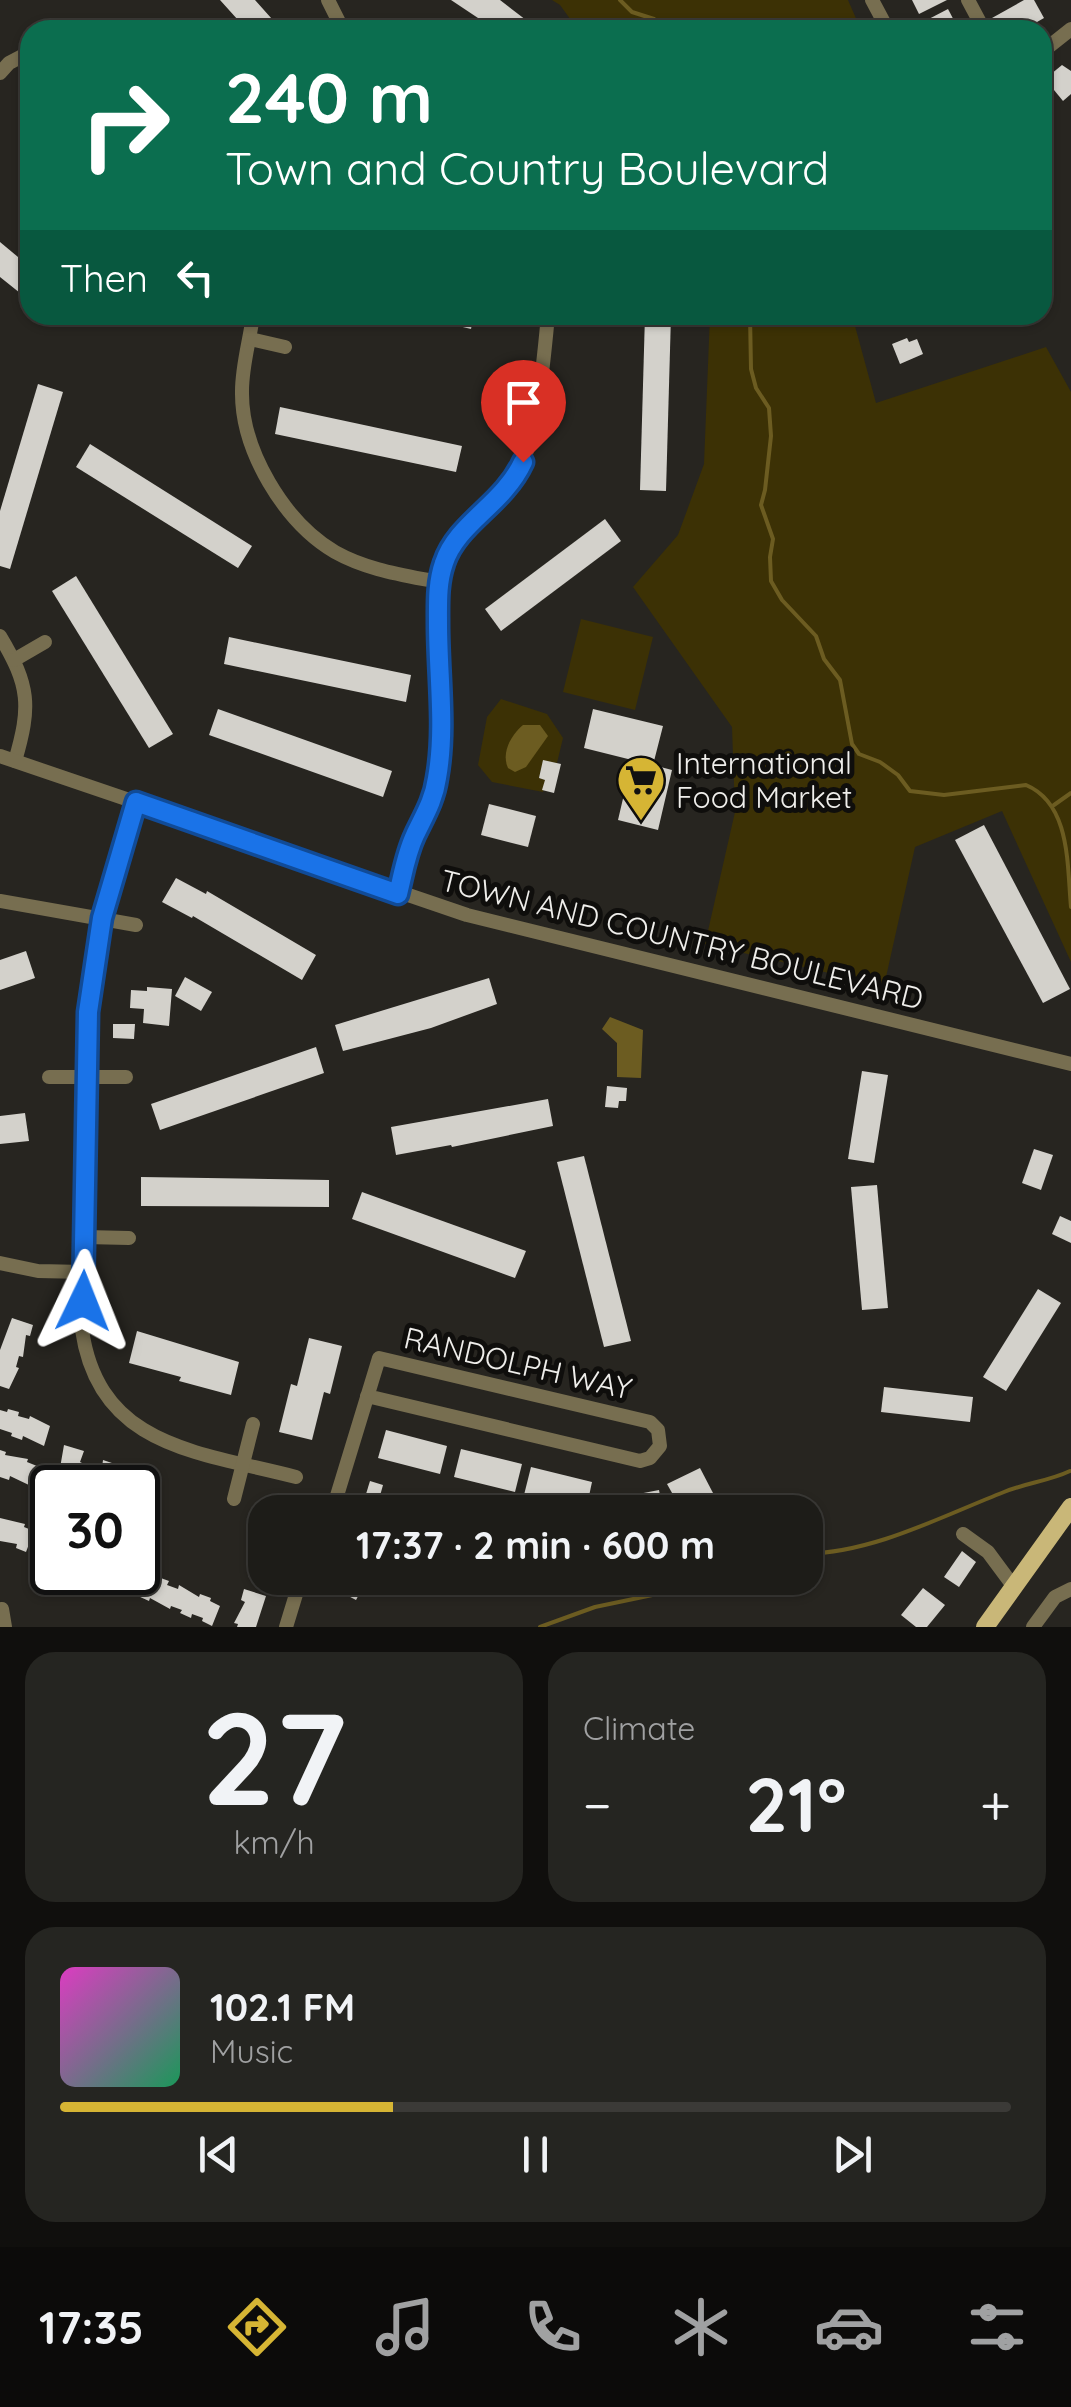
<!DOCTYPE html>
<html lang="en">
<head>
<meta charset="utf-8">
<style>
	:root { --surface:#1d1c18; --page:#252521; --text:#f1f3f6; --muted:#a0a1a2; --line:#3b3a37; --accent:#d6b534 }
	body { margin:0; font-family:Quicksand,sans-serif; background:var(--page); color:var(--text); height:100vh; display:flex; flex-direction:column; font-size:38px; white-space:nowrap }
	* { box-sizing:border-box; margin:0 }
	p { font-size:32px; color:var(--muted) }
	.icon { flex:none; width:55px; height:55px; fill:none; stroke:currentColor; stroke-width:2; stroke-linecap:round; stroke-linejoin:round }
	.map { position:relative; height:1627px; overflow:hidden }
	.side { display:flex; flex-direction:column; gap:25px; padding:25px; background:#100f0d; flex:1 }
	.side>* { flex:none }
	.top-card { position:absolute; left:20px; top:20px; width:1032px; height:305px; border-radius:30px; box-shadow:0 2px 8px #0004,0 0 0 2px var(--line); background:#0b6e4f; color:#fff; overflow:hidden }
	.speed { position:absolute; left:30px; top:1465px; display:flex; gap:20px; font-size:50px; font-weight:700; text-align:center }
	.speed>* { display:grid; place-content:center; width:130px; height:130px; border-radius:50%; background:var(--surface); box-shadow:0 2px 8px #0004,0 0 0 2px var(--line); line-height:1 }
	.speed .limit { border:5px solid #111; border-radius:15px; background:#fff; color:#111 }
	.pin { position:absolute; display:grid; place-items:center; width:85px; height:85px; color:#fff; margin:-102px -42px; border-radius:50% 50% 50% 0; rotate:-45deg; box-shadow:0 0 10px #0007 }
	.pin .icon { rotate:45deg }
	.me { position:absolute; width:110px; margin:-55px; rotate:2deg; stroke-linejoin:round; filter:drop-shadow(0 0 8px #0008) }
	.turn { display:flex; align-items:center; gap:35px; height:210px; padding:0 40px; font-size:45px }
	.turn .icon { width:130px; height:130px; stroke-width:2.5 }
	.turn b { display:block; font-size:70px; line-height:85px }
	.then { display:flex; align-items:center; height:95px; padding:0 40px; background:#0003; gap:20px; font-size:38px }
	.big { font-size:75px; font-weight:700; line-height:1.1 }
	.side .widget { flex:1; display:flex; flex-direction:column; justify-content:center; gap:15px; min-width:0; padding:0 35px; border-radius:30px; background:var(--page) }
	.side .dial { align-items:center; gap:0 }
	.dial b { font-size:130px; line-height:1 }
	.song { display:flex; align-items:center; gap:30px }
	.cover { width:120px; height:120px; border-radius:15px; background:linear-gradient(135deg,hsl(310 70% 55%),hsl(150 70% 35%)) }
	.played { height:10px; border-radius:5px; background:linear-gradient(90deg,var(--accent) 35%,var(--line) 35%) }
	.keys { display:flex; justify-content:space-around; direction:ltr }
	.heat { display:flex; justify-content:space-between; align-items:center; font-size:55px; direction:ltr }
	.side .tiles { flex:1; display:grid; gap:25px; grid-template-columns:1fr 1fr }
	.widget:last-child { grid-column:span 2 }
	.trip { position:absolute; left:248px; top:1495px; width:575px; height:100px; border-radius:30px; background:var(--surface); box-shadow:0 2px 8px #0004,0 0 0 2px var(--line); font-weight:700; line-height:100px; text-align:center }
	.dock { display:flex; height:160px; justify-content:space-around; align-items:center; background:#0c0b0a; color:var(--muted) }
	.dock .icon { width:70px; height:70px }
	.dock .selected { color:var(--accent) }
	.dock b { font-size:45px; color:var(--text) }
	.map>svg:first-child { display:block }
</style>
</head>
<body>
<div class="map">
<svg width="1071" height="1627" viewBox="0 0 1071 1627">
	<rect width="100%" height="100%" fill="#272520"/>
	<g fill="#3c3105">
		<polygon points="552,0 848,0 861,30 578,30 560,5"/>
		<polygon points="710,315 852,315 876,403 1046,347 1071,392 1071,962 1002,811 915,847 884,986 705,944 735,812 732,727 633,587 678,535 704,464"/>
		<polygon points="581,619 653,637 635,710 563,692"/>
		<polygon points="501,699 547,714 563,738 557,763 543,761 539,778 545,780 543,792 492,782 478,765 487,717"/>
	</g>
	<g fill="#6c5c21">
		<path d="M523 725H540L548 736 526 767 515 772 508 768C501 753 511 735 523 725Z"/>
		<polygon points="610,1017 643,1030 641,1078 617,1077 617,1043 602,1029"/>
	</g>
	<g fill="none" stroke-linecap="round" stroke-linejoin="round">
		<g stroke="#6c5c21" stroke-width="4">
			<polyline points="620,0 632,12 654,19 660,30"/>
			<path d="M750 315 751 369 756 388 769 408 771 436 765 490 761 505 773 539 770 557 771 581 782 600 816 636 824 659 840 680 852 744 859 754 880 762 898 775 910 791 944 795 1026 785C1071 804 1067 866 1071 907"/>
			<polyline points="1054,805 1071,793"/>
			<path d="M805 1554C875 1552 940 1517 1004 1492 1026 1483 1049 1481 1070 1471"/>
			<polyline points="540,1627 595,1607 662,1593 691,1578"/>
		</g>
	</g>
	<g fill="#d3d1cb">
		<polygon points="220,0 255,0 280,28 283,25 288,30 247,30"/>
		<polygon points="451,0 500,0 539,30 496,30"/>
		<polygon points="912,0 947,0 919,14"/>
		<polygon points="1024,0 1034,0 1044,18 1023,30 999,30 992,18"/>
		<polygon points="948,9 959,30 927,30 923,22"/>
		<polygon points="1062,65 1071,71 1071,94 1063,101 1045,79"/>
		<polygon points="0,242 30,267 30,301 0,277"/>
		<polygon points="413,315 474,315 471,329"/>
		<polygon points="645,315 671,315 666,491 640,490"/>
		<polygon points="907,338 909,342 917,339 923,354 900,364 892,344"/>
		<polygon points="38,384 63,392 10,569 0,566 0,511"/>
		<polygon points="280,407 462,446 456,472 275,434"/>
		<polygon points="90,444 252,546 238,568 76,467"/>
		<polygon points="605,519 621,541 501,631 485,609"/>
		<polygon points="76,576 173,734 149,748 52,591"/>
		<polygon points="229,637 411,675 406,702 224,664"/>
		<polygon points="218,709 392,771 383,797 209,735"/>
		<polygon points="593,709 663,726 653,765 672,770 658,830 618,820 632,760 584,748"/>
		<polygon points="543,760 561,764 554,793 542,790 545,780 539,778"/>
		<polygon points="489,804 536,816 528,847 481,835"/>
		<polygon points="984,825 1070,989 1043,1003 955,840"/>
		<polygon points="176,878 206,894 207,891 316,955 302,980 193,916 192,918 162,902"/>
		<polygon points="26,951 35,978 0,990 0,960"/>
		<polygon points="185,977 212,992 201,1011 175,996"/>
		<polygon points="489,978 497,1004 431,1028 343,1051 335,1025"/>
		<polygon points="147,987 172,989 169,1026 143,1023 144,1009 130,1008 131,990 147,991"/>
		<polygon points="113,1024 135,1024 134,1039 113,1038"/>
		<polygon points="316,1047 324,1073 160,1130 151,1104"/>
		<polygon points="862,1071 888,1075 874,1163 848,1159"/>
		<polygon points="607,1086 627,1088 626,1101 619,1101 618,1108 605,1107"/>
		<polygon points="548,1099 553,1126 452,1147 451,1145 396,1155 391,1127"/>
		<polygon points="25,1113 29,1141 0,1144 0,1116"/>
		<polygon points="1034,1149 1053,1155 1041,1190 1022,1183"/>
		<polygon points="584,1156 631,1341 604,1347 557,1162"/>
		<polygon points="141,1177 329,1180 329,1207 141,1206"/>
		<polygon points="877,1185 888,1308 862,1310 851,1187"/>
		<polygon points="362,1192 526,1251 515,1278 352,1219"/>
		<polygon points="1060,1216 1071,1221 1071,1243 1052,1234"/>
		<polygon points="1038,1289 1061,1303 1006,1391 983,1377"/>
		<polygon points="12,1318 33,1325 30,1336 26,1335 23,1357 19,1356 16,1367 19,1368 9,1389 0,1386 0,1350"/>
		<polygon points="137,1331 239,1362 231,1395 179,1381 181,1377 129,1363"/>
		<polygon points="309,1338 342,1346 330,1394 324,1392 312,1440 279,1432 291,1384 297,1386"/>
		<polygon points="884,1387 973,1397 970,1422 881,1412"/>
		<polygon points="8,1409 19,1412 18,1416 29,1419 30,1416 50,1426 44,1446 23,1436 22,1440 11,1436 12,1433 0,1429 0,1410 7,1412"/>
		<polygon points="386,1430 447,1446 440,1474 378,1458"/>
		<polygon points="64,1445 84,1451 80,1462 84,1464 73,1484 80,1488 54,1488 57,1479 53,1478 56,1467 60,1468"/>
		<polygon points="461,1449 522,1464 515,1492 454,1477"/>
		<polygon points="0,1450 6,1452 5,1455 28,1459 27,1462 37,1466 31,1486 10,1476 9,1480 0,1477"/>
		<polygon points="103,1460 124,1467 122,1488 95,1488 96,1482 100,1483"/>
		<polygon points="531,1467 592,1482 586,1510 524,1495"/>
		<polygon points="700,1468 713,1493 681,1509 667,1484"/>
		<polygon points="370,1481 383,1485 376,1510 362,1507"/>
		<polygon points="659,1490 663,1512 599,1512 597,1502"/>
		<polygon points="0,1518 25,1524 24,1527 34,1531 26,1552 16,1548 17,1544 0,1541"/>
		<polygon points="42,1535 52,1539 52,1558 46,1555 44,1559 34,1555"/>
		<polygon points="265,1536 265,1578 271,1578 269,1583 248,1576 258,1555 255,1554 259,1542 262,1543"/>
		<polygon points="962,1551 976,1562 959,1587 944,1577"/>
		<polygon points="138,1569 157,1580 158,1577 169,1581 167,1585 178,1589 179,1585 199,1597 200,1594 211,1598 210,1601 220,1606 212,1626 202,1621 203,1618 192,1614 191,1618 180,1613 182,1610 171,1606 170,1609 150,1598 149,1601 138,1596 139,1593 129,1589"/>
		<polygon points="90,1572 125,1572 121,1585 98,1581 99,1576"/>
		<polygon points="336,1578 368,1578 356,1600 331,1587"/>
		<polygon points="923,1588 945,1605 927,1627 916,1627 901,1615"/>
		<polygon points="244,1589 266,1596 256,1627 237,1627 238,1624 234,1623 245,1602 241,1600"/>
	</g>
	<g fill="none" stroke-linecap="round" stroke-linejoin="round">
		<g stroke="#776e50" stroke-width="14">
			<polyline points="328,0 343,30"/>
			<polyline points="872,0 888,30"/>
			<polyline points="968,0 984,30"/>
			<polyline points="1042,52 1071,29"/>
			<polyline points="0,73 9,63 30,52"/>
			<path d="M253 315C250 340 242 365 242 391 241 450 284 522 335 552 367 570 403 575 438 582"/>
			<polyline points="250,339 285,347"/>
			<path d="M0 636C30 686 31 706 15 761"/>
			<polyline points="14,660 45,642"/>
			<polyline points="0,756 467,915 1071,1064"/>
			<path d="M136 802 102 918 89 1013 82 1330C99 1448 200 1452 296 1477"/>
			<path d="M398 894C403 875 407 854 415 836 428 806 436 791 439 756 443 713 439 670 438 627 438 612 436 595 438 581 447 532 492 518 515 479 537 443 544 358 548 315"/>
			<polyline points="0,901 136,925"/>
			<polyline points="49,1077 126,1077"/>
			<polyline points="85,1237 129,1238"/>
			<polyline points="0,1263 38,1271 84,1272"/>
			<polyline points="234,1499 253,1424"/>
			<polyline points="332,1512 379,1358 650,1422 658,1430 660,1446 650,1458 640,1461 367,1396"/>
			<polyline points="963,1534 988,1552 1014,1587"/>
			<polyline points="2,1609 5,1627"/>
			<polyline points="286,1627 301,1578"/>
			<polyline points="1033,1627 1055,1597 1071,1589"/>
		</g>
		<polyline stroke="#c9b778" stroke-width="18" points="985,1627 1071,1507"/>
	</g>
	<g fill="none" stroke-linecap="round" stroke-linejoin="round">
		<g stroke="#114b97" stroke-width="25">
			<path id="route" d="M83 1301 88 1012 102 918 136 802 398 894C403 874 406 854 415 835 424 816 434 800 437 778 446 728 438 675 438 624 438 603 437 583 444 563 457 523 503 505 523 462"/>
		</g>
		<use href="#route" stroke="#1a73e8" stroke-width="18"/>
	</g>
	<defs>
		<g id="supermarket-pin" transform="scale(2.5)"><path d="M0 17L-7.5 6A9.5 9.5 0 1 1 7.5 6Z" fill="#d6b534" stroke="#0f0e0c"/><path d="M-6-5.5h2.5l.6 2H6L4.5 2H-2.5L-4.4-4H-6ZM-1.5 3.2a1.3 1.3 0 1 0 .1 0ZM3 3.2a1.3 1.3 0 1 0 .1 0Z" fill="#111"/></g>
	</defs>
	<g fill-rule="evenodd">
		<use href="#supermarket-pin" x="641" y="780"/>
	</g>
	<g text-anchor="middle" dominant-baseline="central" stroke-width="10" stroke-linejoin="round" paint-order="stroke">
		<g font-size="30" fill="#efeeeb" stroke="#0f0e0c" text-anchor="start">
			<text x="676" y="763">International<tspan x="676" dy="34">Food Market</tspan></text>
		</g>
		<g font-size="30" fill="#efeeeb" stroke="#0f0e0c">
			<text transform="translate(682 939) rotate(14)">TOWN AND COUNTRY BOULEVARD</text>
			<text transform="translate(518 1363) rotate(13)">RANDOLPH WAY</text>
		</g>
	</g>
</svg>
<div class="speed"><div class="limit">30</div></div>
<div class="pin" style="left:523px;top:462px;background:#d93025"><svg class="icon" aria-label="arrive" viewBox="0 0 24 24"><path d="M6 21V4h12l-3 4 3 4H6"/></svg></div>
<svg class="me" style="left:83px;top:1301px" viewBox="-20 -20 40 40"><path d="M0-17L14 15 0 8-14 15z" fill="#1a73e8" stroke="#fff" stroke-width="4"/></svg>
<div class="trip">17:37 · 2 min · 600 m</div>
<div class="top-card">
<div class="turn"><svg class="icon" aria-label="right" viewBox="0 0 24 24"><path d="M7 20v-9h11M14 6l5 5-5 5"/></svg><div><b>240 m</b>Town and Country Boulevard</div></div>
<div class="then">Then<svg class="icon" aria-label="left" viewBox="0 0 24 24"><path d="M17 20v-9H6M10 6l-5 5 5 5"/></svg></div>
</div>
</div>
<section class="side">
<div class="tiles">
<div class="widget dial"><b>27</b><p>km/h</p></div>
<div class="widget"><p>Climate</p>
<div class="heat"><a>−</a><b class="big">21°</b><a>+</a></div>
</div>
<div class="widget">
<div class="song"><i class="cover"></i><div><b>102.1 FM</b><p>Music</p></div></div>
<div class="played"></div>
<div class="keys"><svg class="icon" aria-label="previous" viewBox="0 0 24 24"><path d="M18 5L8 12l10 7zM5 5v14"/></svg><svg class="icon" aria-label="pause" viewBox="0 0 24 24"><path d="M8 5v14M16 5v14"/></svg><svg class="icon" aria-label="next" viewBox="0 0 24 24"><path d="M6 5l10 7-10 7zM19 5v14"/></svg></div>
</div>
</div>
</section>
<nav class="dock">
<b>17:35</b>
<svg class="icon selected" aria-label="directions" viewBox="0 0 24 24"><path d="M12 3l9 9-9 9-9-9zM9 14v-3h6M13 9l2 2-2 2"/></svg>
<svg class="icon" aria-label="music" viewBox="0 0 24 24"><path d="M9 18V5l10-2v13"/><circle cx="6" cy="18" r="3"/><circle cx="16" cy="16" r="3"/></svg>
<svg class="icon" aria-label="phone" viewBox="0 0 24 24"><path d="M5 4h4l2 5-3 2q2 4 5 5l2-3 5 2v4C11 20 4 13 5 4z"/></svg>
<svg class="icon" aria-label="climate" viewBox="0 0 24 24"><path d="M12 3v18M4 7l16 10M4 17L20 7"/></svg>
<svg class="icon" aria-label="car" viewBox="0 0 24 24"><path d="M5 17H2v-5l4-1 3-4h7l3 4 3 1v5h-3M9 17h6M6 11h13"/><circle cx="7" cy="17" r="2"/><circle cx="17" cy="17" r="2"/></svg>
<svg class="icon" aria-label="filters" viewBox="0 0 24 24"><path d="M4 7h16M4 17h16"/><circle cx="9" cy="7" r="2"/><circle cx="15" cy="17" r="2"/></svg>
</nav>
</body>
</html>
